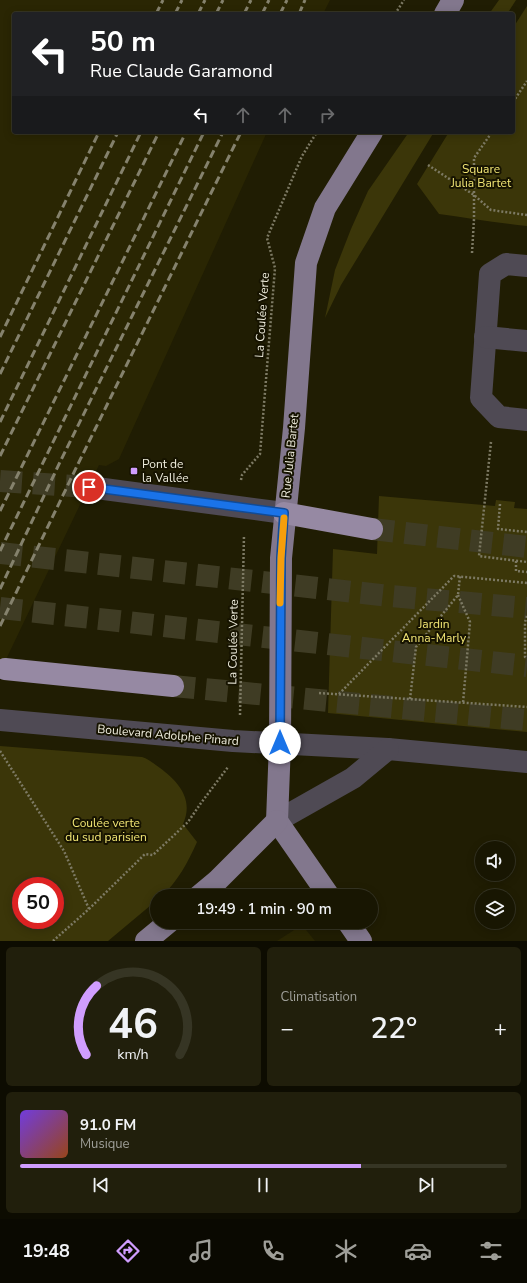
<!DOCTYPE html>
<html lang="fr">
<head>
<meta charset="utf-8">
<style>
	:root { --surface:#181602; --page:#211f0c; --text:#f1f3f6; --muted:#9f9f99; --line:#363524; --accent:#d09dfe }
	body { margin:0; font-family:"Nunito Sans",sans-serif; background:var(--page); color:var(--text); height:100vh; display:flex; flex-direction:column; font-size:15px; white-space:nowrap }
	* { box-sizing:border-box; margin:0 }
	p { font-size:13px; color:var(--muted) }
	.icon { flex:none; width:22px; height:22px; fill:none; stroke:currentColor; stroke-width:2; stroke-linecap:round; stroke-linejoin:round }
	.map { position:relative; height:941px; overflow:hidden }
	.side { display:flex; flex-direction:column; gap:6px; padding:6px; background:#0d0c01; flex:1 }
	.side>* { flex:none }
	.banner { position:absolute; left:12px; top:12px; width:503px; height:122px; border-radius:4px; box-shadow:0 2px 10px #0003,0 0 0 1px var(--line); background:#202124; color:#fff; overflow:hidden }
	.controls { position:absolute; left:475px; top:841px; display:grid; gap:8px }
	.controls a { display:grid; place-items:center; width:40px; height:40px; border-radius:50%; background:var(--surface); box-shadow:0 2px 10px #0003,0 0 0 1px var(--line); font-size:20px }
	.speed { position:absolute; left:12px; top:877px; display:flex; gap:8px; font-size:20px; font-weight:700; text-align:center }
	.speed>* { display:grid; place-content:center; width:52px; height:52px; border-radius:50%; background:var(--surface); box-shadow:0 2px 10px #0003,0 0 0 1px var(--line); line-height:1 }
	.speed .limit { border:6px solid #d22; background:#fff; color:#111 }
	.pin { position:absolute; display:grid; place-items:center; width:34px; height:34px; color:#fff; margin:-17px; border:2px solid #fff; border-radius:50%; box-shadow:0 1px 4px #0007 }
	.me { position:absolute; width:44px; margin:-22px; rotate:0deg; stroke-linejoin:round; filter:drop-shadow(0 0 3px #0008) }
	.turn { display:flex; align-items:center; gap:14px; height:84px; padding:0 12px; font-size:18px }
	.turn .icon { width:52px; height:52px; stroke-width:2.5 }
	.turn b { display:block; font-size:28px; line-height:34px }
	.lanes { display:flex; align-items:center; height:38px; padding:0 12px; background:#0003; justify-content:center; gap:20px; direction:ltr }
	.lanes .off { opacity:.35 }
	.big { font-size:30px; font-weight:600; line-height:1.1 }
	.side .tile { flex:1; display:flex; flex-direction:column; justify-content:center; gap:6px; min-width:0; padding:0 14px; border-radius:6px; background:var(--page) }
	.side .dial { align-items:center; gap:0 }
	.dial svg { height:104px; overflow:visible; fill:none; stroke:var(--line); stroke-width:7; stroke-linecap:round; text-anchor:middle }
	.dial text { fill:var(--text); stroke:none }
	.song { display:flex; align-items:center; gap:12px }
	.cover { width:48px; height:48px; border-radius:6px; background:linear-gradient(135deg,hsl(260 70% 55%),hsl(20 70% 35%)) }
	.played { height:4px; border-radius:2px; background:linear-gradient(90deg,var(--accent) 70%,var(--line) 70%) }
	.keys { display:flex; justify-content:space-around; direction:ltr }
	.heat { display:flex; justify-content:space-between; align-items:center; font-size:22px; direction:ltr }
	.side .tiles { flex:1; display:grid; gap:6px; grid-template-columns:1fr 1fr }
	.tile:last-child { grid-column:span 2 }
	.trip { position:absolute; left:150px; top:889px; width:228px; height:40px; border-radius:20px; background:var(--surface); box-shadow:0 2px 10px #0003,0 0 0 1px var(--line); font-weight:600; line-height:40px; text-align:center }
	.tab-bar { display:flex; height:64px; justify-content:space-around; align-items:center; background:#0a0901; color:var(--muted) }
	.tab-bar .icon { width:28px; height:28px }
	.tab-bar .on { color:var(--accent) }
	.tab-bar b { font-size:18px; color:var(--text) }
	.map>svg:first-child { display:block }
</style>
</head>
<body>
<div class="map">
<svg width="527" height="941" viewBox="0 0 527 941">
	<rect width="100%" height="100%" fill="#201d03"/>
	<g fill="#2a2603">
		<polygon points="0,0 330,0 323,14 14,14 14,132 267,132 119,459 106,466 99,465 0,672"/>
		<polygon points="302,925 315,941 277,941"/>
	</g>
	<g fill="#3b3609" fill-rule="evenodd">
		<polygon points="499,0 516,0 507,14 489,14"/>
		<path d="M527 6V226C497 223 469 218 439 214L417 184 449 132H513V28Z"/>
		<polygon points="409,132 434,132 341,285 325,318 335,270 351,229 368,191"/>
		<polygon points="379,496 495,506 496,500 515,502 514,508 527,509 527,732 328,713 333,549 377,554"/>
		<path d="M0 746 142 757C149 759 154 764 160 768 179 782 194 800 183 824L197 842C188 862 178 881 162 896H157V900L108 941H0ZM21 886H55V920H21Z"/>
	</g>
	<g fill="none" stroke-linecap="round" stroke-linejoin="round">
		<polyline stroke="#3f3c24" stroke-width="22" stroke-dasharray="22 11" stroke-linecap="butt" points="0,481 89,487"/>
		<g stroke="#3f3c24" stroke-width="22" stroke-dasharray="22 11" stroke-linecap="butt">
			<polyline points="372,529 527,547"/>
			<polyline points="0,553 390,596 527,608"/>
			<polyline points="0,608 527,666"/>
			<polyline points="173,686 527,720"/>
		</g>
		<g stroke="#7d7a64" stroke-width="2.5" stroke-dasharray="2 2" stroke-linecap="butt">
			<polyline points="395,14 404,0"/>
			<polyline points="513,102 527,81"/>
			<polyline points="428,165 474,195 491,210 527,215"/>
			<polyline points="472,253 474,219 474,158 492,132"/>
			<polyline points="491,442 479,556 527,562"/>
			<polyline points="241,480 242,475 260,454 275,268 267,238 302,156 317,132"/>
			<polyline points="500,504 498,529 527,532"/>
			<polyline points="516,561 516,571 527,572"/>
			<polyline points="458,595 470,622 463,703"/>
			<polyline points="527,616 525,622 525,657 527,658"/>
			<polyline points="319,693 527,707"/>
			<polyline points="339,694 454,576 527,583"/>
			<polyline points="410,699 416,647 458,595 460,576"/>
			<polyline points="240,715 244,535"/>
			<polyline points="0,751 64,851 89,909"/>
			<polyline points="53,941 89,909 145,854 153,855 188,822 201,803 228,767"/>
		</g>
		<g stroke="#4f4a54" stroke-width="22">
			<polyline points="527,266 506,264 490,274 481,398 499,417 527,420"/>
			<polyline points="485,337 527,341"/>
			<polyline points="89,487 284,513"/>
			<polyline points="0,720 233,741 388,749 527,762"/>
			<polyline points="277,821 353,778 388,749"/>
		</g>
		<g stroke="#82778d" stroke-width="22">
			<polyline points="445,14 453,0"/>
			<polyline points="277,821 280,743 281,558 294,428 306,263 325,208 372,132"/>
			<polyline points="277,821 329,896"/>
			<polyline points="199,896 217,881 277,821"/>
			<polyline points="348,922 361,941"/>
			<polyline points="146,941 169,922"/>
		</g>
		<g stroke="#9689a3" stroke-width="22">
			<polyline points="284,513 372,529"/>
			<polyline points="5,669 173,686"/>
		</g>
		<g stroke="#85826d" stroke-width="3" stroke-dasharray="8 4" stroke-linecap="butt">
			<polyline points="156,14 163,0"/>
			<polyline points="175,14 182,0"/>
			<polyline points="198,14 205,0"/>
			<polyline points="216,14 223,0"/>
			<polyline points="244,14 251,0"/>
			<polyline points="262,14 269,0"/>
			<polyline points="280,14 287,0"/>
			<polyline points="299,14 305,0"/>
			<polyline points="0,337 99,132"/>
			<polyline points="0,374 118,132"/>
			<polyline points="0,422 141,132"/>
			<polyline points="0,456 159,132"/>
			<polyline points="0,511 186,132"/>
			<polyline points="0,551 204,132"/>
			<polyline points="0,589 60,462 223,132"/>
			<polyline points="0,626 78,464 241,132"/>
		</g>
	</g>
	<g fill="none" stroke-linecap="round" stroke-linejoin="round">
		<g stroke="#114b97" stroke-width="10">
			<polyline id="route" points="89,487 284,513 281,558 280,743"/>
		</g>
		<use href="#route" stroke="#1a73e8" stroke-width="7"/>
		<polyline stroke="#f59e0b" stroke-width="7" points="280,603 281,558 284,518"/>
	</g>
	<rect fill="#d09dfe" stroke="#161300" stroke-width="1.5" x="130" y="467" width="8" height="8" rx="2"/>
	<g text-anchor="middle" dominant-baseline="central" stroke-width="4" stroke-linejoin="round" paint-order="stroke">
		<g font-size="12" fill="#f1e574" stroke="#161300">
			<text x="481" y="169">Square<tspan x="481" dy="14">Julia Bartet</tspan></text>
			<text x="434" y="624">Jardin<tspan x="434" dy="14">Anna-Marly</tspan></text>
			<text x="106" y="823">Coulée verte<tspan x="106" dy="14">du sud parisien</tspan></text>
		</g>
		<g font-size="12" fill="#efeddd" stroke="#161300">
			<text transform="translate(262 315) rotate(-86)">La Coulée Verte</text>
			<text transform="translate(290 456) rotate(-84)">Rue Julia Bartet</text>
			<text transform="translate(233 642) rotate(-89)">La Coulée Verte</text>
			<text transform="translate(168 735) rotate(5)">Boulevard Adolphe Pinard</text>
		</g>
		<g font-size="12" fill="#efeddd" stroke="#161300" text-anchor="start">
			<text x="142" y="464">Pont de<tspan x="142" dy="14">la Vallée</tspan></text>
		</g>
	</g>
</svg>
<div class="controls">
<a><svg class="icon" aria-label="sound" viewBox="0 0 24 24"><path d="M4 9h4l5-4v14l-5-4H4zM17 9q2 3 0 6"/></svg></a>
<a><svg class="icon" aria-label="layers" viewBox="0 0 24 24"><path d="M12 4l9 5-9 5-9-5zM3 14l9 5 9-5"/></svg></a>
</div>
<div class="speed"><div class="limit">50</div></div>
<div class="pin" style="left:89px;top:487px;background:#d93025"><svg class="icon" aria-label="arrive" viewBox="0 0 24 24"><path d="M6 21V4h12l-3 4 3 4H6"/></svg></div>
<svg class="me" style="left:280px;top:743px" viewBox="-20 -20 40 40"><circle r="19" fill="#fff"/><path d="M0-13L10 11 0 6-10 11z" fill="#1a73e8"/></svg>
<div class="trip">19:49 · 1 min · 90 m</div>
<div class="banner">
<div class="turn"><svg class="icon" aria-label="left" viewBox="0 0 24 24"><path d="M17 20v-9H6M10 6l-5 5 5 5"/></svg><div><b>50 m</b>Rue Claude Garamond</div></div>
<div class="lanes"><svg class="icon" aria-label="left" viewBox="0 0 24 24"><path d="M17 20v-9H6M10 6l-5 5 5 5"/></svg><svg class="icon off" aria-label="ahead" viewBox="0 0 24 24"><path d="M12 20V5M6 11l6-6 6 6"/></svg><svg class="icon off" aria-label="ahead" viewBox="0 0 24 24"><path d="M12 20V5M6 11l6-6 6 6"/></svg><svg class="icon off" aria-label="right" viewBox="0 0 24 24"><path d="M7 20v-9h11M14 6l5 5-5 5"/></svg></div>
</div>
</div>
<section class="side">
<div class="tiles">
<div class="tile dial"><svg viewBox="0 0 100 80">
<path d="M14 69A42 42 0 1 1 86 69"/>
<path d="M14 69A42 42 0 0 1 22 16" stroke="#d09dfe"/>
<text x="50" y="56" font-size="32" font-weight="700">46</text>
<text x="50" y="72" font-size="11">km/h</text>
</svg></div>
<div class="tile"><p>Climatisation</p>
<div class="heat"><a>−</a><b class="big">22°</b><a>+</a></div>
</div>
<div class="tile">
<div class="song"><i class="cover"></i><div><b>91.0 FM</b><p>Musique</p></div></div>
<div class="played"></div>
<div class="keys"><svg class="icon" aria-label="previous" viewBox="0 0 24 24"><path d="M18 5L8 12l10 7zM5 5v14"/></svg><svg class="icon" aria-label="pause" viewBox="0 0 24 24"><path d="M8 5v14M16 5v14"/></svg><svg class="icon" aria-label="next" viewBox="0 0 24 24"><path d="M6 5l10 7-10 7zM19 5v14"/></svg></div>
</div>
</div>
</section>
<nav class="tab-bar">
<b>19:48</b>
<svg class="icon on" aria-label="directions" viewBox="0 0 24 24"><path d="M12 3l9 9-9 9-9-9zM9 14v-3h6M13 9l2 2-2 2"/></svg>
<svg class="icon" aria-label="music" viewBox="0 0 24 24"><path d="M9 18V5l10-2v13"/><circle cx="6" cy="18" r="3"/><circle cx="16" cy="16" r="3"/></svg>
<svg class="icon" aria-label="phone" viewBox="0 0 24 24"><path d="M5 4h4l2 5-3 2q2 4 5 5l2-3 5 2v4C11 20 4 13 5 4z"/></svg>
<svg class="icon" aria-label="climate" viewBox="0 0 24 24"><path d="M12 3v18M4 7l16 10M4 17L20 7"/></svg>
<svg class="icon" aria-label="car" viewBox="0 0 24 24"><path d="M5 17H2v-5l4-1 3-4h7l3 4 3 1v5h-3M9 17h6M6 11h13"/><circle cx="7" cy="17" r="2"/><circle cx="17" cy="17" r="2"/></svg>
<svg class="icon" aria-label="filters" viewBox="0 0 24 24"><path d="M4 7h16M4 17h16"/><circle cx="9" cy="7" r="2"/><circle cx="15" cy="17" r="2"/></svg>
</nav>
</body>
</html>
